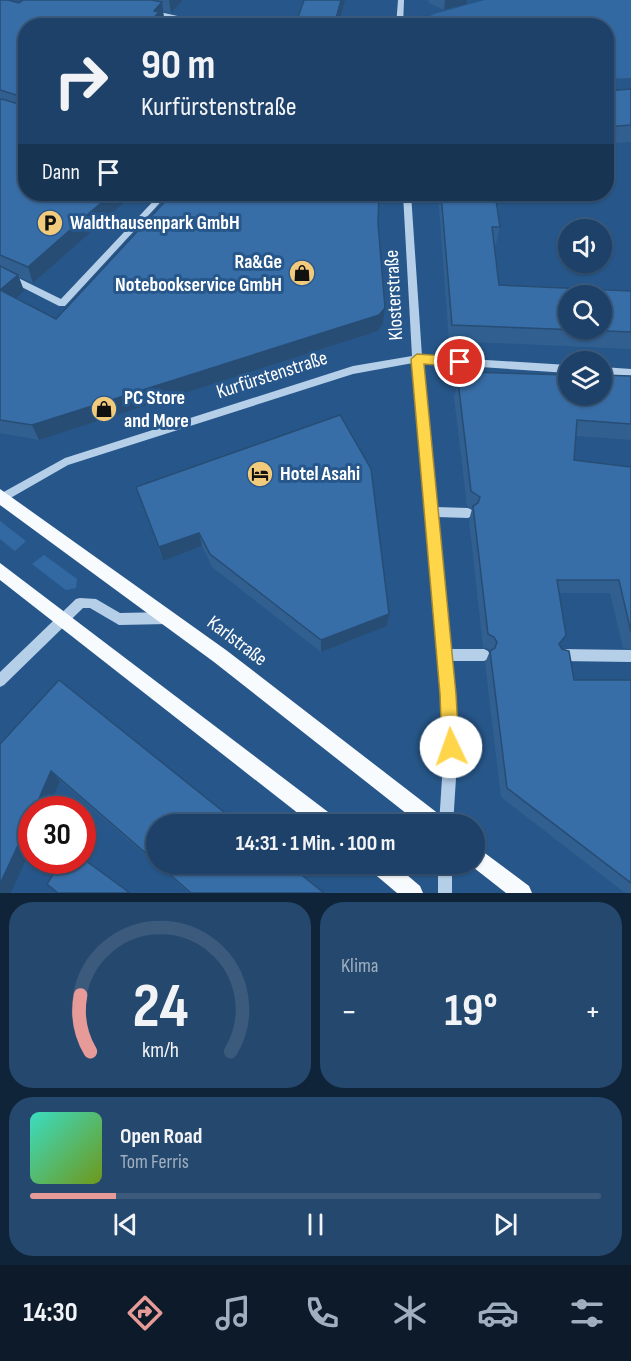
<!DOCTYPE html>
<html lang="de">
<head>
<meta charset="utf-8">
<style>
	:root { --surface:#1d4168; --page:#25486e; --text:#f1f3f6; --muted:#a0afc0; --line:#3b5a7c; --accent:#e69b98 }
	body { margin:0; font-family:"Sofia Sans Condensed",sans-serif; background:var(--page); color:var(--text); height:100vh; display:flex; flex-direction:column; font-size:22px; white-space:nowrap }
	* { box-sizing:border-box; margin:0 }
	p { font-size:20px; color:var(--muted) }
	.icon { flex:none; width:33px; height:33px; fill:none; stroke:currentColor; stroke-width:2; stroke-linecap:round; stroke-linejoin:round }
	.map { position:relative; height:893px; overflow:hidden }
	.side { display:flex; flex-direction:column; gap:9px; padding:9px; background:#102439; flex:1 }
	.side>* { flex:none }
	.banner { position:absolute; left:18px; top:18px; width:596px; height:183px; border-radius:24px; box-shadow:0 2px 4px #0004,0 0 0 2px var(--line); background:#1d4168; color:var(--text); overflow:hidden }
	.tools { position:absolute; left:558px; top:219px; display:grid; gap:12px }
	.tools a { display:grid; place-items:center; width:54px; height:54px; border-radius:50%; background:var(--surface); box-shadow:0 2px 4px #0004,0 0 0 2px var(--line); font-size:30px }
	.speed { position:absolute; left:18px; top:796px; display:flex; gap:12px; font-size:30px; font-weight:700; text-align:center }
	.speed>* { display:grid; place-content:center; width:78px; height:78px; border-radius:50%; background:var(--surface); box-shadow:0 2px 4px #0004,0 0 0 2px var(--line); line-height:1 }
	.speed .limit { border:9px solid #d22; background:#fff; color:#111 }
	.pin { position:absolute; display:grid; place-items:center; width:51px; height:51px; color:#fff; margin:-26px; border:3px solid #fff; border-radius:50%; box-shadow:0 2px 6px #0007 }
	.me { position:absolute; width:66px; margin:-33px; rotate:357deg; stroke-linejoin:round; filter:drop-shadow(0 0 4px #0008) }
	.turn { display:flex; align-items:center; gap:21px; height:126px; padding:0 24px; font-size:27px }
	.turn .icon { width:78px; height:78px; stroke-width:2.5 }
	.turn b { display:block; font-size:42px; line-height:51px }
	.then { display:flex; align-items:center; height:57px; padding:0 24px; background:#0003; gap:12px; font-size:22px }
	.big { font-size:45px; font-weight:700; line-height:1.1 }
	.side .widget { flex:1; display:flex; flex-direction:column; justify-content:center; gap:9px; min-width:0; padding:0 21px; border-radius:24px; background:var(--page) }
	.side .dial { align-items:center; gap:0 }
	.dial svg { height:156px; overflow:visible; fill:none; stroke:var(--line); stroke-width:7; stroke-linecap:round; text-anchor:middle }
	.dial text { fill:var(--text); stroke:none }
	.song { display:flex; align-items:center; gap:18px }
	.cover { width:72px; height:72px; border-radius:9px; background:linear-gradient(135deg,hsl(170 70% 55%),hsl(80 70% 35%)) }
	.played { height:6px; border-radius:3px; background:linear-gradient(90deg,var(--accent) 15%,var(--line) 15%) }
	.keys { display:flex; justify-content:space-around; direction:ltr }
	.heat { display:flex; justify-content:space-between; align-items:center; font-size:33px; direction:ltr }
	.side .tiles { flex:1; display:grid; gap:9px; grid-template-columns:1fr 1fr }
	.widget:last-child { grid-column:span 2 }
	.trip { position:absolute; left:146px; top:814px; width:339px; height:60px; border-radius:30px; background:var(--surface); box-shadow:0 2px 4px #0004,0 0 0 2px var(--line); font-weight:700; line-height:60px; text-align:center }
	.tab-bar { display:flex; height:96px; justify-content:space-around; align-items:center; background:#0c1a2a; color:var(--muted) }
	.tab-bar .icon { width:42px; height:42px }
	.tab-bar .selected { color:var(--accent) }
	.tab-bar b { font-size:27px; color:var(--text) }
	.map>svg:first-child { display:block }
</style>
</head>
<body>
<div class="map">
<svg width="631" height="893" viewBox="0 0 631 893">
	<rect width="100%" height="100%" fill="#27578a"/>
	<g fill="#3269a2">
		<polygon points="485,0 631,0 631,78 606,79 606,26 428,25 428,17 434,14"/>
		<polygon points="0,521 26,541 15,551 0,539"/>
		<polygon points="44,555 77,579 76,588 66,590 32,564"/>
	</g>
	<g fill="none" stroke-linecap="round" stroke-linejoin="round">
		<g fill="#b5cfe9" fill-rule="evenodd">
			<polygon points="398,0 404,0 403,26 396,26"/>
			<polygon points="151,10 213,24 216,26 202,26 149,13 148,12"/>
			<polygon points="160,194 168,194 65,306 59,306 0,276 0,269 61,299"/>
			<polygon points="403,194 411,194 422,356 568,365 568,373 422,363 436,507 468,508 472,510 474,513 472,516 468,518 437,517 450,649 484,649 488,651 490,655 488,659 484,661 451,661 458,747 453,825 439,825 444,747 442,695 413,363 353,374 68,465 0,504 0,494 65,458 353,366 412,356"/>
			<polygon points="602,367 631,369 631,377 602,375"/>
			<polygon points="80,598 96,599 120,613 168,612 172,614 174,618 172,622 168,624 119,625 90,608 83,608 4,685 0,687 0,672 76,599"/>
			<polygon points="560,649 631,650 631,662 560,661 556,659 554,655 556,651"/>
			<rect x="438" y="864" width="14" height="29"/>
		</g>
		<g fill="#f8fbfe" fill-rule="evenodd">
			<polygon points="0,489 226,650 444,818 447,825 421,825 214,662 0,505"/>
			<polygon points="0,563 336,818 339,825 313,825 0,580"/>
			<polygon points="474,845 529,886 532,893 506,893 469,864 474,864"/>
			<polygon points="368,864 394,864 420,886 423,893 397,893 371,871"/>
		</g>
	</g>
	<g fill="#305f90">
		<polygon points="0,0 19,3 23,0 183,0 171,13 163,11 164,19 161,23 26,26 33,283 19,277 24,291 16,298 56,319 378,223 385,308 383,324 378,331 39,440 0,433"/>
		<polygon points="428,0 467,0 467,4 444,10 429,3"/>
		<polygon points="631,89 631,142 606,144 606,91"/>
		<polygon points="438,194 495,194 500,227 496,244 494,244 499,285 631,291 631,349 449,341"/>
		<polygon points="631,376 631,440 576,436 574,460 631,467 631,649 623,648 610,593 559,593 566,635 560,645 574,680 631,680 631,893 625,893 501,797 485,663 490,651 489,649 483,647 469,520 472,509 467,506 454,397 458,381"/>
		<polygon points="136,487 389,614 387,626 321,652 212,567 202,546 163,561"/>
		<polygon points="0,744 156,825 156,864 288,864 324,893 189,893 60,781"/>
	</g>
	<g fill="#274d75">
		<polygon points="169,0 183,0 171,13"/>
		<polygon points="341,0 345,0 338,26 334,26"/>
		<polygon points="445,0 467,0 467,4 444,10"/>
		<polygon points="162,2 164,19 161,23 161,26 146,26 154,11"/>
		<polygon points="111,194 134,194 33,283 28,267"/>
		<polygon points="18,275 24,291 7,307 0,290"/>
		<polygon points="385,308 383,324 378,331 39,440 32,425"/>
		<polygon points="199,533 202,546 163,561 159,547"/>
		<polygon points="389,614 387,626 321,652 321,640"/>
		<polygon points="51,771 60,781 47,810 34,810"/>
		<polygon points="32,815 32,846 11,893 0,893 0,884"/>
	</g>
	<g fill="#386ea7" stroke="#274d75" stroke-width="1.5" fill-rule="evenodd">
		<polygon points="0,0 8,0 19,3 23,0 152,0 162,2 154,11 159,12 146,26 26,26 26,194 111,194 28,267 0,255 0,99 2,99 22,105 23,97 0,90"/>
		<polygon points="304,0 341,0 334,26 295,26"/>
		<polygon points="207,23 218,26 194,26"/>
		<polygon points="631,89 631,125 606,127 606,91"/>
		<polygon points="172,194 379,194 378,223 385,308 379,315 32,425 0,420 0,266 18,275 0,290 56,319"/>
		<path d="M441 194H495L500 227H492L499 285 631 291V332L452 325ZM568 296H602V328H568Z"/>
		<polygon points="467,372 568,375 568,394 602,394 602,375 631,376 631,424 577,420 574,460 631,467 631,632 619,580 557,580 566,635 559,644 562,649 569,651 574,680 631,680 631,883 507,788 490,651 495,648 497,642 494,637 488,634 473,506 478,503 480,497 471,491 458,381"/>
		<polygon points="340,415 371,469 389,614 321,640 210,554 199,533 159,547 136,487"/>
		<polygon points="59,680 240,825 156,825 156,862 51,771 34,810 32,810 32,815 0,884 0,744"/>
		<polygon points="82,858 130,893 58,893 47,884 62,861 82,861"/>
		<polygon points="158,864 288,864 324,893 191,893"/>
	</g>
	<polygon fill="#ffd54a" stroke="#a68a30" stroke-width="1.5" points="417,354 460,357 467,362 460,367 424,364 456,694 459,747 457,753 451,755 445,753 442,747 440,694 411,359"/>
	<defs>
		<g id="parking-disc" transform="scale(1.35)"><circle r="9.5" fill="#f2ca7b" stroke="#27578a"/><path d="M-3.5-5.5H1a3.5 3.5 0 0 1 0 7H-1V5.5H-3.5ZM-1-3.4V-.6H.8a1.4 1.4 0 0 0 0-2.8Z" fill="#111"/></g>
		<g id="shop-disc" transform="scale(1.35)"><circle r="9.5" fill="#f2ca7b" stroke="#27578a"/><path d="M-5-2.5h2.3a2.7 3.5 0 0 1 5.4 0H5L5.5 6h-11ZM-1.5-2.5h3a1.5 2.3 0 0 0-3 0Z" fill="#111"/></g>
		<g id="hotel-disc" transform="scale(1.35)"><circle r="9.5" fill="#f2ca7b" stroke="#27578a"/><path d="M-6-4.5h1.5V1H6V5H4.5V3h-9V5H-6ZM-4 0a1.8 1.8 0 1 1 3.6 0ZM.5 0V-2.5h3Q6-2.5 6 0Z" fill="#111"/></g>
	</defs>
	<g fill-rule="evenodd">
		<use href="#parking-disc" x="50" y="223"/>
		<use href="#shop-disc" x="302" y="273"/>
		<use href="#shop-disc" x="104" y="409"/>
		<use href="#hotel-disc" x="260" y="474"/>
	</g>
	<g text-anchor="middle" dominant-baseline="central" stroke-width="6" stroke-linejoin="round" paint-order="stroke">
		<g font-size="20" font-weight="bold" fill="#fff" stroke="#27578a" text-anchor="start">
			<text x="70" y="223">Waldthausenpark GmbH</text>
			<text x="282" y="262" text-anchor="end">Ra&amp;Ge<tspan x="282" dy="23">Notebookservice GmbH</tspan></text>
			<text x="124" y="398">PC Store<tspan x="124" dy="23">and More</tspan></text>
			<text x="280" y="474">Hotel Asahi</text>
		</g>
		<g font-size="20" fill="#fff" stroke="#27578a">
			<text transform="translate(394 295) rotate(-93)">Klosterstraße</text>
			<text transform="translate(272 375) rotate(-18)">Kurfürstenstraße</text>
			<text transform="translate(237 641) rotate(37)">Karlstraße</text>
		</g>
	</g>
</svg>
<div class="tools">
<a><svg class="icon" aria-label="sound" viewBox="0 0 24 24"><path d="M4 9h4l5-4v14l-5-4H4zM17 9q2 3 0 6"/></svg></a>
<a><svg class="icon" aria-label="search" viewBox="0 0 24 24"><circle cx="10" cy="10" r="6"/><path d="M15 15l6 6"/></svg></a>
<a><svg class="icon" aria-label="layers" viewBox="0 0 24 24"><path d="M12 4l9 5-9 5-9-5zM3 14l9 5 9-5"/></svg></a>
</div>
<div class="speed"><div class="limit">30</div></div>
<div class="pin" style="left:460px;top:362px;background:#d93025"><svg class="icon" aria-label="arrive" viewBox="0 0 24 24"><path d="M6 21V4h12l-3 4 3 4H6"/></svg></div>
<svg class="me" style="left:451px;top:747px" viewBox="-20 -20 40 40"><circle r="19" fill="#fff"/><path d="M0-13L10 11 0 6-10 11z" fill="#ffd54a"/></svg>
<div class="trip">14:31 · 1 Min. · 100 m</div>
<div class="banner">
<div class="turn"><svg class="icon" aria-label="right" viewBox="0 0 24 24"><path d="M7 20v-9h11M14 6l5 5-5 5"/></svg><div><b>90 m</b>Kurfürstenstraße</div></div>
<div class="then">Dann<svg class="icon" aria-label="arrive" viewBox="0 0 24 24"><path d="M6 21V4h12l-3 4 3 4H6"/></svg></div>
</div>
</div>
<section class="side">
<div class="tiles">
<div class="widget dial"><svg viewBox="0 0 100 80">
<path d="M14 69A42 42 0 1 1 86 69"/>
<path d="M14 69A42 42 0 0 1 9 40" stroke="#e69b98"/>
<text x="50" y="56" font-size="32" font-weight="700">24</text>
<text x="50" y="72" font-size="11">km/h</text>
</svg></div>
<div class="widget"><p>Klima</p>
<div class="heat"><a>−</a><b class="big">19°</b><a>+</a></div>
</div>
<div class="widget">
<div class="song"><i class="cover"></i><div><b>Open Road</b><p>Tom Ferris</p></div></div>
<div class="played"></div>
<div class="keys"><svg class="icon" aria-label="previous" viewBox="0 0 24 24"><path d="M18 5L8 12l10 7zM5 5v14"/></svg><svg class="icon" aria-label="pause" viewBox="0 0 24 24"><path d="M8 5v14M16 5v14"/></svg><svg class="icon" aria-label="next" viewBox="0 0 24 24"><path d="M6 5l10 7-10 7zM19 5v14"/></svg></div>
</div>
</div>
</section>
<nav class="tab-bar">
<b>14:30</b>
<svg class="icon selected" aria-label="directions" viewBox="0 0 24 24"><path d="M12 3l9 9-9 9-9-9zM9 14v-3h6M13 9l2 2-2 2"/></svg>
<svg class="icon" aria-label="music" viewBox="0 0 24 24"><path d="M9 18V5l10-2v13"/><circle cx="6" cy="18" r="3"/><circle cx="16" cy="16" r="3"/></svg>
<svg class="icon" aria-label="phone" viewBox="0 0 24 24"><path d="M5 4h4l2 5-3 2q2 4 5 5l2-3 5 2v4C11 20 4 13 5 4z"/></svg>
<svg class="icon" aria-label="climate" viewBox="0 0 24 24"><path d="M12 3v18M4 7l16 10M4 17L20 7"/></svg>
<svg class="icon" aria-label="car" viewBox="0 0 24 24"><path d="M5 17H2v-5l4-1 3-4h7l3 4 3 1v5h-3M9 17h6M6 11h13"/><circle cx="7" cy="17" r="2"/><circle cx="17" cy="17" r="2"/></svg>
<svg class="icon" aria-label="filters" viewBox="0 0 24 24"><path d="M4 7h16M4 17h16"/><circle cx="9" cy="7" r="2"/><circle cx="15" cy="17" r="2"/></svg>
</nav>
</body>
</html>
